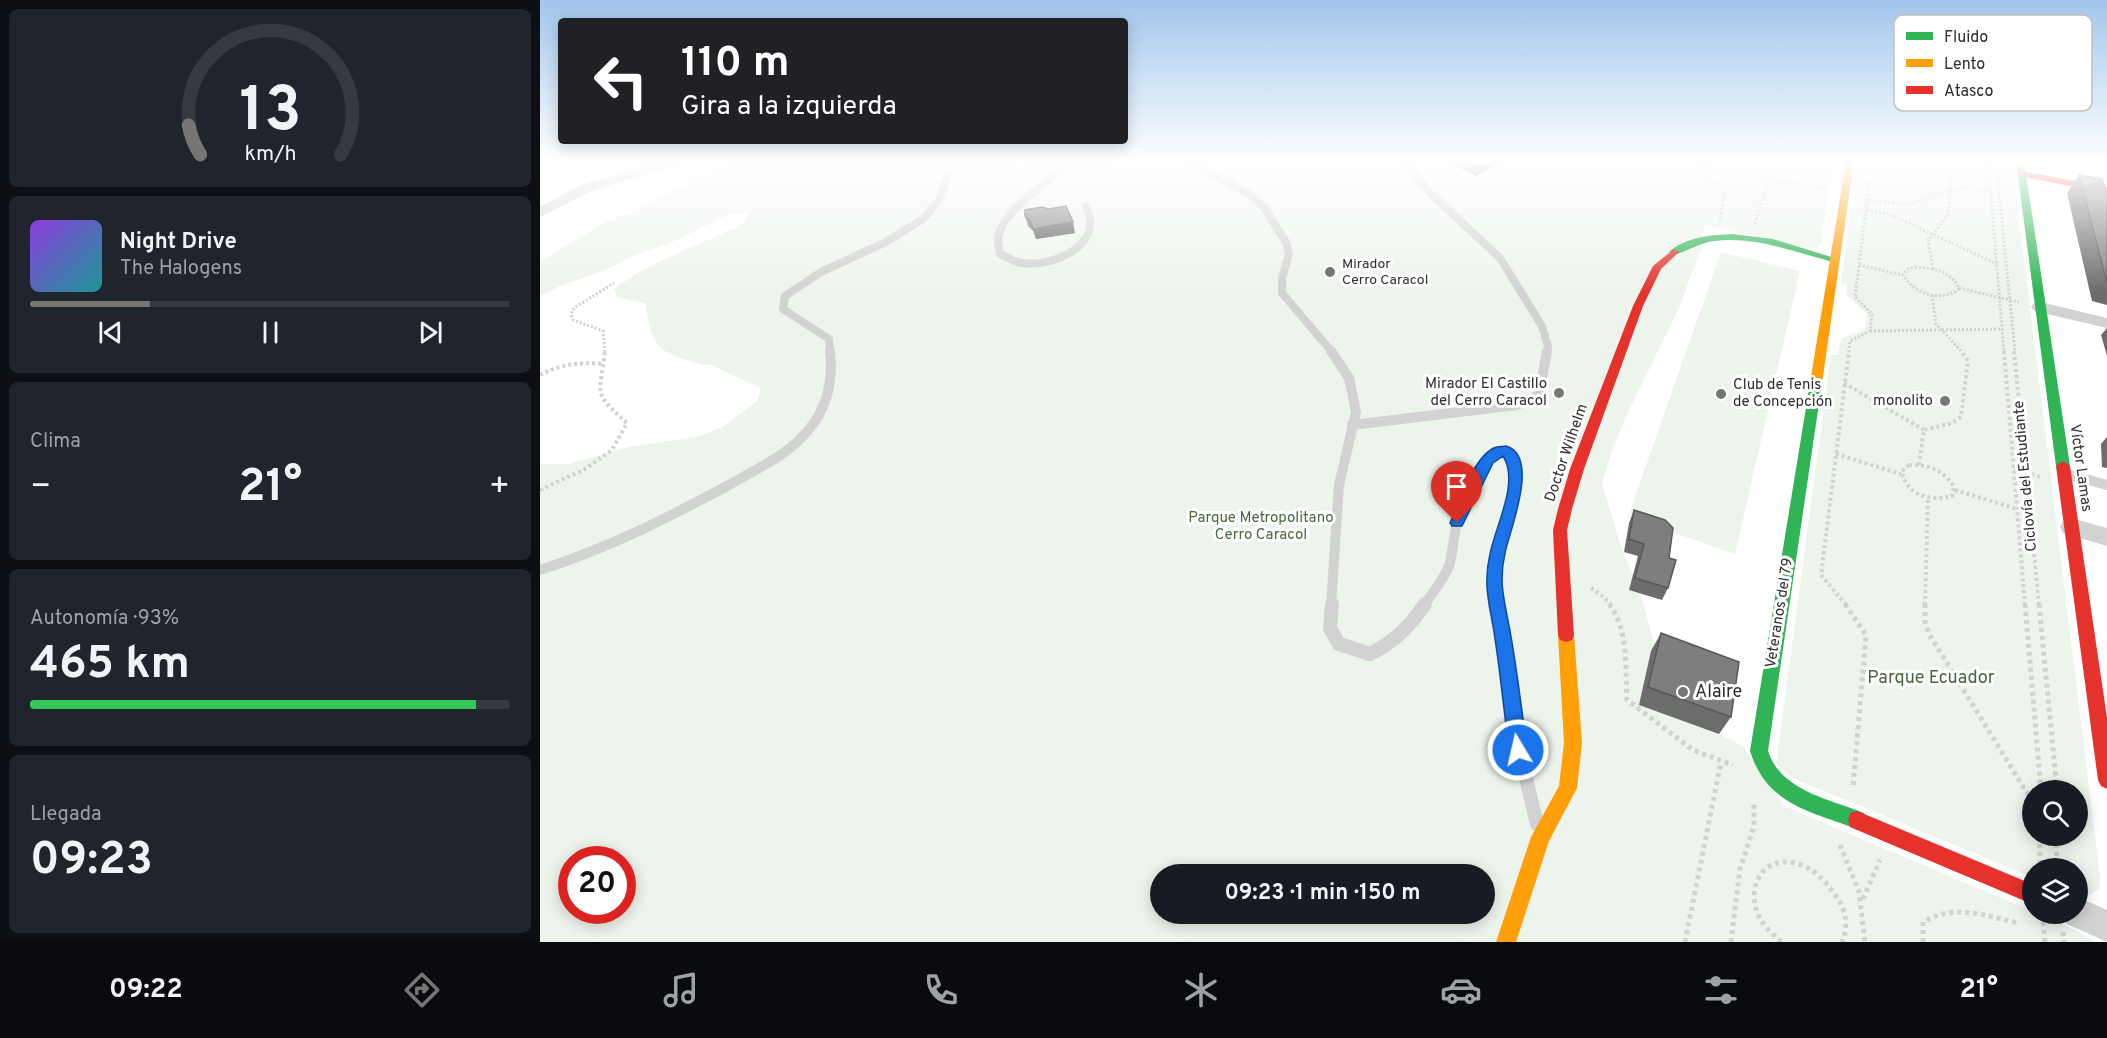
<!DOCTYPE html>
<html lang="es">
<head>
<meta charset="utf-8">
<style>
	:root { --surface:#171b24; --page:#20242c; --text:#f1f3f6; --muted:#9ea1a6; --line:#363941; --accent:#767676 }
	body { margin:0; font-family:Overpass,sans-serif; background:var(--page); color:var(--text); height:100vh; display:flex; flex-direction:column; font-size:22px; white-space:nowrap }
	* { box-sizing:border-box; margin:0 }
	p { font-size:20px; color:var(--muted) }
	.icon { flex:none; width:33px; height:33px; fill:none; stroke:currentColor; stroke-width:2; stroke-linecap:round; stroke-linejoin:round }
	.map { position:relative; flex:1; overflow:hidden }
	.details { display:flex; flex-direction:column; gap:9px; padding:9px; background:#0d0f14; width:540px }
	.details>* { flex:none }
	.banner { position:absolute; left:18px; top:18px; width:570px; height:126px; border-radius:6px; box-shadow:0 3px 15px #0003; background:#202124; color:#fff; overflow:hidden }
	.fabs { position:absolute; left:1482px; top:780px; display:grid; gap:12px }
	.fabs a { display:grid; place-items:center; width:66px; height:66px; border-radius:50%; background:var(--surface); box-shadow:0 3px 15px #0003; font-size:30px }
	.speed { position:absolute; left:18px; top:846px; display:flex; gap:12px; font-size:30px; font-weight:700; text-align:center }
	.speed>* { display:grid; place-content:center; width:78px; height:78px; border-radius:50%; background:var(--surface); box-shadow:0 3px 15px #0003; line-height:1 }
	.speed .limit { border:9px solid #d22; background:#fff; color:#111 }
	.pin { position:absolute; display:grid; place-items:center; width:51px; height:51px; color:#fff; margin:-62px -26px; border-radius:50% 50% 50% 0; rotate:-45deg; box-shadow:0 0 6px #0007 }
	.pin .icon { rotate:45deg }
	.me { position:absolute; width:66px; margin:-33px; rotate:351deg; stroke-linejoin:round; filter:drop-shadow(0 0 4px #0008) }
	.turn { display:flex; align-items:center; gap:21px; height:126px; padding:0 24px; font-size:27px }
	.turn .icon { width:78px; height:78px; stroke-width:2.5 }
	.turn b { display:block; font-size:42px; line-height:51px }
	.big { font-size:45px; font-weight:700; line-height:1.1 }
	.details .card { flex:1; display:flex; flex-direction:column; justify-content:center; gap:9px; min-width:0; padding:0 21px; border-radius:9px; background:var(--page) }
	.details .dial { align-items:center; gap:0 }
	.dial svg { height:156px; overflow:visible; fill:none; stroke:var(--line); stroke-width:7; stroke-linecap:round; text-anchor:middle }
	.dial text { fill:var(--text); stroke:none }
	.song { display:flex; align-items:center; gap:18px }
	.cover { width:72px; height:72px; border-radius:9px; background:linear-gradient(135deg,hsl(270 70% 55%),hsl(180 70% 35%)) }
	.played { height:6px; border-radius:3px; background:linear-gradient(90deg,var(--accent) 25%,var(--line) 25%) }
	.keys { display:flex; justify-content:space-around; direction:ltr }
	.heat { display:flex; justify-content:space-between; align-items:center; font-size:33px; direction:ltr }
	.charge { height:9px; border-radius:4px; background:linear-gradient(90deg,#34c759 93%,var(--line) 0) }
	.trip { position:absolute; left:610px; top:864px; width:345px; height:60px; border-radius:30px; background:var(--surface); box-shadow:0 3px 15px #0003; font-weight:700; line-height:60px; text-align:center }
	.dock { display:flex; height:96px; justify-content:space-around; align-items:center; background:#090b0e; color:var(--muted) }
	.dock .icon { width:42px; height:42px }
	.dock .selected { color:var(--accent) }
	.dock b { font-size:27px; color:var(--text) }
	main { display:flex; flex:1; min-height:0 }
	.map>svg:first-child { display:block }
</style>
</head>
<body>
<main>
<section class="details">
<div class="card dial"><svg viewBox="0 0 100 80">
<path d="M14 69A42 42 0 1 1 86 69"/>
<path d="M14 69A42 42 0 0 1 8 54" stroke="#767676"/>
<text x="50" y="56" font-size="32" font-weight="700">13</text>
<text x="50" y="72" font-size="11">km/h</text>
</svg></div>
<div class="card">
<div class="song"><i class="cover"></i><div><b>Night Drive</b><p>The Halogens</p></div></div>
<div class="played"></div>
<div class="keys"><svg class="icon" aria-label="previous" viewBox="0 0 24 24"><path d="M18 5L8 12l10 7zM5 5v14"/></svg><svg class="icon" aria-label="pause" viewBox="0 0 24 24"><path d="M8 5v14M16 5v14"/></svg><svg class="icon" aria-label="next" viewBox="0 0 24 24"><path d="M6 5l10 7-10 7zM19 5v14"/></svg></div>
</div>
<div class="card"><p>Clima</p>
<div class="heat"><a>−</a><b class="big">21°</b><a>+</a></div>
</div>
<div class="card"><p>Autonomía · 93%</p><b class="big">465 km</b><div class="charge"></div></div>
<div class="card"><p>Llegada</p><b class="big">09:23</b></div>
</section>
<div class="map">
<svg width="1567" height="942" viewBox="0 0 1567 942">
	<rect width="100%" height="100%" fill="#fff"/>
	<g fill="#edf4eb" fill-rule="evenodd">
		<path d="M197 161H1293L1281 243 1277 248 1262 247 1165 225 1161 248 1139 308 1090 408 1072 450 1062 483 1080 544 1099 590 1131 701 1166 727 1203 746 1244 806 1492 911V914H1498L1534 929 1554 942H0V464H28L89 447 161 436 183 427 217 401 221 388 171 365C161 365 153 362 143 359 110 348 111 334 105 303L77 297 74 289C112 260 160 245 203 224L208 213 188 215 130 243 96 254 68 269 20 286 0 296V262L68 220 96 211 173 170ZM32 860H82V910H32ZM621 874H945V914H621Z"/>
		<path d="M1318 161H1472L1560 876 1559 889 1548 896 1538 895V868H1492V877L1250 777 1236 764 1291 355H1298L1301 339 1325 329 1327 314 1306 294 1307 285 1301 282ZM1492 790H1538V836H1492Z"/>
		<polygon points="1181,252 1260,271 1195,554 1088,517"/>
	</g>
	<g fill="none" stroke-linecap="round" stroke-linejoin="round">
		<g stroke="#d2d2d2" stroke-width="3" stroke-dasharray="2 2" stroke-linecap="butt">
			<polyline points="1148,161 1215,177 1287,189"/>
			<polyline points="1280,161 1291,165"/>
			<polyline points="1393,161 1413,161"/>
			<polyline points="1426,161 1448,165"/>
			<polyline points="1448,161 1464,352"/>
			<polyline points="1456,161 1475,352"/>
			<polyline points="1157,162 1153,168 1154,173 1178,185 1184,195 1180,221"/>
			<polyline points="1328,200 1362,204 1374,203 1394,194 1423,188 1450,190"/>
			<polyline points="1327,210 1349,214 1457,264"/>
			<polyline points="1215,224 1231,170 1231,161"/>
			<polyline points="1319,265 1363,275"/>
			<path d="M1375 267C1393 268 1412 271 1419 289 1401 303 1374 294 1363 275L1369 268Z"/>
			<polyline points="1393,269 1388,241 1408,214 1411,179 1396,162"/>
			<polyline points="1419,288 1479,302"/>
			<polyline points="1392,295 1396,324 1422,352"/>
			<polyline points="1330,331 1462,329"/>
			<polyline points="65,352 63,331 33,320 31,314 34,308 74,283"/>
			<polyline points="1309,352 1310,341 1330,331 1332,314 1315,297 1330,180"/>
		</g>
		<g stroke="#d2d2d2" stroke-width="4" stroke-dasharray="3 3" stroke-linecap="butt">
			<polyline points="1464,351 1485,605"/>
			<polyline points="1474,351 1499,605"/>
			<path d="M0 375C20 364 41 362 64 364"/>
			<polyline points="1304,383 1384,430"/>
			<polyline points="1296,454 1361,474"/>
			<path d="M1369 465C1388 464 1404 470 1414 487L1412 496C1391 502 1365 495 1362 471Z"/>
			<polyline points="1379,465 1384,430 1412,423 1421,417 1428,361 1421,351"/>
			<polyline points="1474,470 1501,477"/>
			<path d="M0 490 45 469 72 450 87 423C51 391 60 396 65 351"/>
			<polyline points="1415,490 1477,509"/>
			<polyline points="1051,588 1064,597 1071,605"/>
			<polyline points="1306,605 1281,575 1309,351"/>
			<polyline points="1385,605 1388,498"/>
		</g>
		<g stroke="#d2d2d2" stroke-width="5" stroke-dasharray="4 4" stroke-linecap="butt">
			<path d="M1069 604C1089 629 1085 670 1087 700L1153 750 1193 765"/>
			<polyline points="1305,604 1326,635 1313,788"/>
			<polyline points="1385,604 1385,621 1389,634 1492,801"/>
			<polyline points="1485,604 1501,790"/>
			<polyline points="1499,604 1517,790"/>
			<polyline points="1499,836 1501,868"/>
			<polyline points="1516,836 1517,868"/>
			<polyline points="1300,845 1319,892 1325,942"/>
			<polyline points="1323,899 1340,860"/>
			<polyline points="1503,922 1505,942"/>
			<polyline points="1523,932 1524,942"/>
			<polyline points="1145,942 1181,762"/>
			<polyline points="1191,942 1200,869 1214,826 1214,801"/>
			<path d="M1241 942C1234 935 1224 927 1220 918 1203 887 1225 851 1261 865 1277 871 1286 882 1295 895 1306 908 1309 926 1302 942"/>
			<path d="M1383 942V922C1415 903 1445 916 1479 923"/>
		</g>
		<g stroke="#d2d2d2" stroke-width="8">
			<path d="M529 161C511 183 459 211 458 240 458 244 459 250 460 254 467 257 474 262 482 263 507 267 553 251 550 220 550 215 547 210 546 206"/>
			<polyline points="646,161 708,193 723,206 746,242 749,254 742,278 742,293 792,352"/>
			<polyline points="864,161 890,193 960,258 1002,326 1008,347 1007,352"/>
			<polyline points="290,352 289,339 243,309 245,296 281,272 346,242 383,219 399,200 413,161"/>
		</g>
		<g stroke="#d2d2d2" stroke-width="10">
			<polyline points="791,351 809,378 816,412 799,485 791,605"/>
			<polyline points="812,425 977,405 999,395 1007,351"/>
			<polyline points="1527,474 1567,485"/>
			<path d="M0 570C69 548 132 516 196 481 222 466 251 453 270 428 288 406 293 379 290 351"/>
			<path d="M884 605C893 593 903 580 909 566 913 553 913 538 917 524 922 504 944 451 966 451 985 484 966 516 958 550 954 568 953 587 955 605"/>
		</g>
		<g stroke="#d2d2d2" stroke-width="14">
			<path d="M792 604 790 628 799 644 830 654C854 642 870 626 885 604"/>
			<polyline points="955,604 982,762 997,824"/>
		</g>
		<g fill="#d2d2d2" fill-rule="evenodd">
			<polygon points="121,161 143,161 141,164 51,191 0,217 0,207 41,185"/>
			<polygon points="1500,302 1567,318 1567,328 1494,311 1491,307 1494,303"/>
			<polygon points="1531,518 1567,528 1567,546 1523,533 1520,527 1523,521"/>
			<polygon points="1538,897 1567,910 1567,942 1527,924 1522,914 1538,914"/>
		</g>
		<g fill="#30b455" fill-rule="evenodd">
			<polygon points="1476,161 1484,161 1530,466 1523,471 1516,466"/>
			<path d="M1193 234 1233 239 1298 259 1293 262C1254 252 1215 236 1174 241 1159 243 1148 251 1134 255L1129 252C1145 237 1171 235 1193 234Z"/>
			<path d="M1276 379 1282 383 1228 751C1241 791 1289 799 1324 813L1326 820 1324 827 1317 829C1270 811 1227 805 1210 751L1270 383Z"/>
		</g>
		<g fill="#ff9f0a" fill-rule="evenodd">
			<polygon points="1306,161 1314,161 1282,383 1276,387 1270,383"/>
			<polygon points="1026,628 1032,630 1034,635 1042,743 1037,788 1009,841 976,942 956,942 991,837 1019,786 1024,743 1018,635 1020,630"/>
		</g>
		<g fill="#e5322d" fill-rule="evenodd">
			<polygon points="1481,171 1567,187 1567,193 1478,176 1478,172"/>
			<polygon points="1134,249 1139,252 1121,269 1103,306 1044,469 1032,509 1027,530 1034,635 1032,640 1026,642 1020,640 1018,635 1013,530 1018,509 1030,469 1093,306 1113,266"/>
			<polygon points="1523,461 1530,466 1567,718 1567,789 1561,786 1558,780 1516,466"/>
			<polygon points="1317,811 1492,884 1492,904 1310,827 1308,820 1310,813"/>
		</g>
	</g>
	<g fill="#6c6c6c">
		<polygon points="905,161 964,161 936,176"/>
		<polygon points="1539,175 1567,194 1567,305 1552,301 1527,193"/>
		<polygon points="485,216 535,233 496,239 494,232 488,226"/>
		<polygon points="1567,328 1567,356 1561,335"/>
		<polygon points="1567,437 1567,468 1562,467 1561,444"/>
		<polygon points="1094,510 1129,558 1128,588 1122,600 1089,590 1098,556 1084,552 1089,523"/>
		<polygon points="1121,633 1191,717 1179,734 1099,705 1111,651"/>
	</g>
	<g fill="#585858">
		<polygon points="938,161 964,161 936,176"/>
		<polygon points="533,222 535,233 496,239 493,229"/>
	</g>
	<g fill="#7e7e7e" stroke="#585858" stroke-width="1.5">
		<polygon points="1539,175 1562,179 1567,194 1567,283"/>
		<polygon points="526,206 533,222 493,229 491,222 485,216 485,210 502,207 509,209"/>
		<polygon points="1094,510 1125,520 1133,528 1129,558 1136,560 1128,588 1095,578 1104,544 1089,539"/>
		<polygon points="1121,633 1199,662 1191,717 1108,687"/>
	</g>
	<linearGradient id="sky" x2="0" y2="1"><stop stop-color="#a1c6ec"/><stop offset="0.55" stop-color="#fff"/><stop offset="1" stop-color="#fff" stop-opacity="0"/></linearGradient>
	<rect width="1567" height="293" fill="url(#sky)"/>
	<path fill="#1a73e8" stroke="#114b97" stroke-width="1.5" d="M966 446C1001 456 969 532 965 553 958 584 965 602 970 631 977 670 982 711 987 750L985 756 978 759 972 756 969 750C964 711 960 671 954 631 949 602 943 584 950 554 955 527 980 482 963 456L953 463 922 526H912L910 523C918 503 933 460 952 449 957 446 962 447 966 446Z"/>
	<g fill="#767676" stroke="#fff" stroke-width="2">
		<circle cx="790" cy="272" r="6"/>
		<circle cx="1019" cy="393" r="6"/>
		<circle cx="1181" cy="394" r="6"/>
		<circle cx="1405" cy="401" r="6"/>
		<circle cx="1143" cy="692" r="6"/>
	</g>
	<g text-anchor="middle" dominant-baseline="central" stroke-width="6" stroke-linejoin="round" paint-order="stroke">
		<g font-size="14" fill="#2d2d2d" stroke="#fff" text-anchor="start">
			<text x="802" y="264">Mirador<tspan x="802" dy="16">Cerro Caracol</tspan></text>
		</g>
		<g font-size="15" fill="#2d2d2d" stroke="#fff" text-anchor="end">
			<text x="1007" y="384">Mirador El Castillo<tspan x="1007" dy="17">del Cerro Caracol</tspan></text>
			<text x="1193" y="385" text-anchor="start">Club de Tenis<tspan x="1193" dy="17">de Concepción</tspan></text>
			<text x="1393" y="401">monolito</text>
		</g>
		<g font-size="15" fill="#2d2d2d" stroke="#fff">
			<text transform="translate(1027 453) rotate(-71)">Doctor Wilhelm</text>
			<text transform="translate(1540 468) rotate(82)">Víctor Lamas</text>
			<text transform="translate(1486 476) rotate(-95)">Ciclovía del Estudiante</text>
			<text transform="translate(1240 613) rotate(-81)">Veteranos del 79</text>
		</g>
		<g font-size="15" fill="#46683b" stroke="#fff">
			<text x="721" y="518">Parque Metropolitano<tspan x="721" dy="17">Cerro Caracol</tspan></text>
		</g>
		<g font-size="18" fill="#46683b" stroke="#fff">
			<text x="1391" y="678">Parque Ecuador</text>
		</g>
		<g font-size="18" fill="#2d2d2d" stroke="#fff" text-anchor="start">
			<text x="1155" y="692">Alaire</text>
		</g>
	</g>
	<rect x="1354" y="15" width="198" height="96" rx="9" fill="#fff" stroke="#c0c0c0" stroke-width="1.5"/>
	<rect x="1366" y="32" width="27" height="8" fill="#30b455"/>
	<rect x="1366" y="59" width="27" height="8" fill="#ff9f0a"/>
	<rect x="1366" y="86" width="27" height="8" fill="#e5322d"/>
	<g font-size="16" fill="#2d2d2d">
		<text x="1404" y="42">Fluido</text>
		<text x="1404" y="69">Lento</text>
		<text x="1404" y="96">Atasco</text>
	</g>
</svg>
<div class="fabs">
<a><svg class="icon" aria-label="search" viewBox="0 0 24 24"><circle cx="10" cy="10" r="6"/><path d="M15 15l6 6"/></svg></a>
<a><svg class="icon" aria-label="layers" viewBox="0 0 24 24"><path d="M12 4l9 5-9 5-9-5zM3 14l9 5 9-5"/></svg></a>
</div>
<div class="speed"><div class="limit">20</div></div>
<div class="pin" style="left:917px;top:523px;background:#d93025"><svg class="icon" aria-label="arrive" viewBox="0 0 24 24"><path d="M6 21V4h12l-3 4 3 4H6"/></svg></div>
<svg class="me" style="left:978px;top:750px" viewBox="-20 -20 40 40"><circle r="17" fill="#1a73e8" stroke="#fff" stroke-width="3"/><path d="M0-11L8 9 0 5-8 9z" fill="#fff"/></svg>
<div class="trip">09:23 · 1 min · 150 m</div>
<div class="banner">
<div class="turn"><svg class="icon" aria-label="left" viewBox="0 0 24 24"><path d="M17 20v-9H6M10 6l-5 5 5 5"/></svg><div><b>110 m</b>Gira a la izquierda</div></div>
</div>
</div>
</main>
<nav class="dock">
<b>09:22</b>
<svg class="icon selected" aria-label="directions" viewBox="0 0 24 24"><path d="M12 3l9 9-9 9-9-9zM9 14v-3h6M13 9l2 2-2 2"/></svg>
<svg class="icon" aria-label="music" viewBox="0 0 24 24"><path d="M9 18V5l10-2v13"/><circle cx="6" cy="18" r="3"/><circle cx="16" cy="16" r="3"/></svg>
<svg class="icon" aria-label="phone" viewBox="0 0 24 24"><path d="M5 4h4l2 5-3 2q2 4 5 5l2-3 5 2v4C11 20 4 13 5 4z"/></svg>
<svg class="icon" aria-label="climate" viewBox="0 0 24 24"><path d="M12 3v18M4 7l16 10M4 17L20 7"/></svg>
<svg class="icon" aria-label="car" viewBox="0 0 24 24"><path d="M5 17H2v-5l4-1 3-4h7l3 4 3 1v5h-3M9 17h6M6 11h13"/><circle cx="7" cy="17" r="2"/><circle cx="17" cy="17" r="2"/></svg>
<svg class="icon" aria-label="filters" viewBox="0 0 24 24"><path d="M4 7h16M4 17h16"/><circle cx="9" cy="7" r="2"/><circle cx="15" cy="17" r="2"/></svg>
<b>21°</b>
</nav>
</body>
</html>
